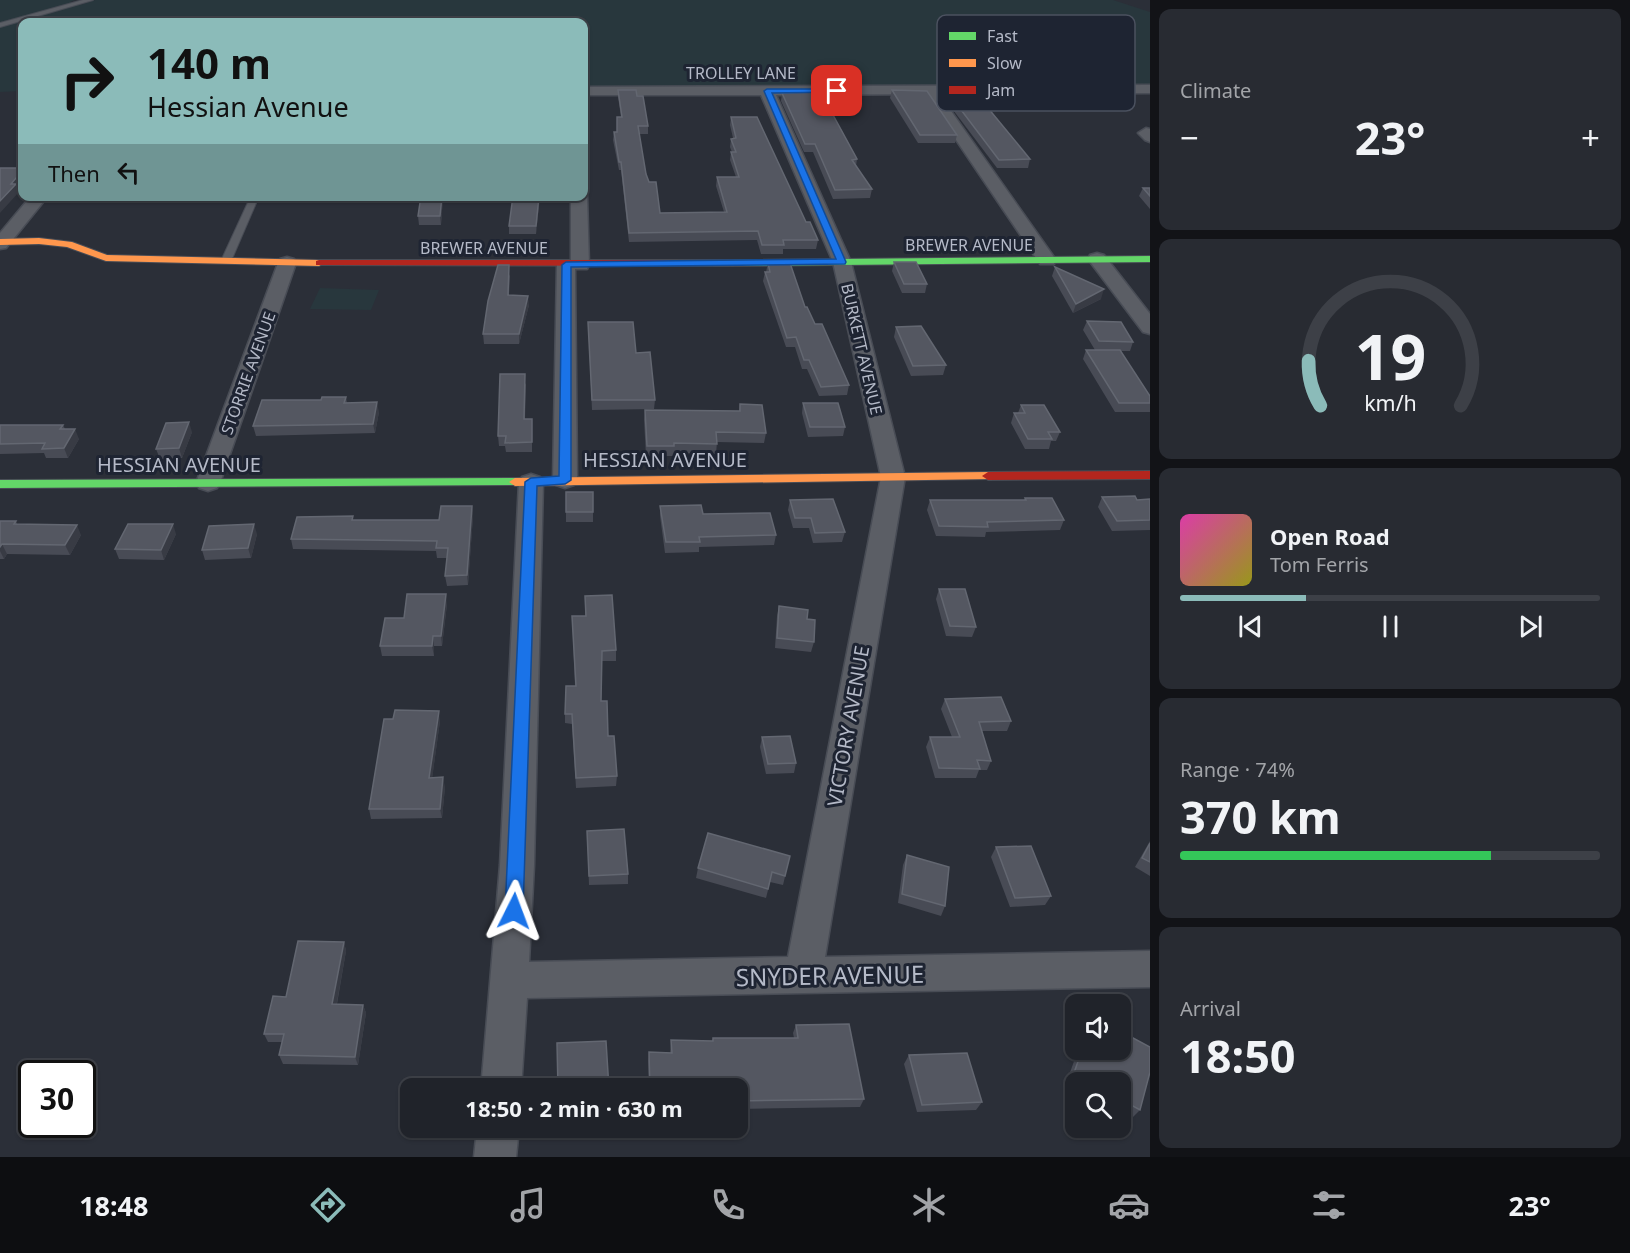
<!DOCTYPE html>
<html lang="en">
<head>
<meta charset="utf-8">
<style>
	:root { --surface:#20232a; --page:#282b32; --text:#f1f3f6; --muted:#a2a4a8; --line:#3d4047; --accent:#8bbbb9 }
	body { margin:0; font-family:"Noto Sans",sans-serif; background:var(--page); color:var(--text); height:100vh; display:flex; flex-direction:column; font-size:22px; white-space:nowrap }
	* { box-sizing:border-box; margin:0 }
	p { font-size:20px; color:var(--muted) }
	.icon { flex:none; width:33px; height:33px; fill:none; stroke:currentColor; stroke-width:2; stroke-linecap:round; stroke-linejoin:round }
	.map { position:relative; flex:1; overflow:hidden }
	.drawer { display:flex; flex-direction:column; gap:9px; padding:9px; background:#121317; width:480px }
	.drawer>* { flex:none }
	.guide { position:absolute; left:18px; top:18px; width:570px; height:183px; border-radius:12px; box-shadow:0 2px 4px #0004,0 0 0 2px var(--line); background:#8bbbb9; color:#111; overflow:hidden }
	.buttons { position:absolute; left:1065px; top:994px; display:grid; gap:12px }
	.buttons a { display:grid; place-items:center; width:66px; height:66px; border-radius:12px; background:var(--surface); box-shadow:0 2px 4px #0004,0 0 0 2px var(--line); font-size:30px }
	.speed { position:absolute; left:18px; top:1060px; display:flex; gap:12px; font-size:30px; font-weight:700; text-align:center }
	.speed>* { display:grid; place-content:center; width:78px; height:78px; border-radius:50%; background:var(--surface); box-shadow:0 2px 4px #0004,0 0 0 2px var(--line); line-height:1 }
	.speed .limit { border:3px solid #111; border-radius:9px; background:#fff; color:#111 }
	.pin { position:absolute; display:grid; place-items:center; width:51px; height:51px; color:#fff; margin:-26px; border-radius:12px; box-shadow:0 3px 9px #0006 }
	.me { position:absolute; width:66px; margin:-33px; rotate:3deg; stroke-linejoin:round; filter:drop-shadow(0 0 4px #0008) }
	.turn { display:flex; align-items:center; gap:21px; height:126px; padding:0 30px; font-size:27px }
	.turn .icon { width:78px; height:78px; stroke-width:2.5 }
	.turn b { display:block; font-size:42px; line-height:51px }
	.then { display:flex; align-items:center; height:57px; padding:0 30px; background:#0003; gap:12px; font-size:22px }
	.big { font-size:45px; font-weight:700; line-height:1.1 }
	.drawer .widget { flex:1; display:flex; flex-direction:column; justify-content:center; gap:9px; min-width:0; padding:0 21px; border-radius:12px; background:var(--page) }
	.drawer .dial { align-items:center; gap:0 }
	.dial svg { height:156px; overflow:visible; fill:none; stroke:var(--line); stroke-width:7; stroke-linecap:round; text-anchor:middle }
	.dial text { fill:var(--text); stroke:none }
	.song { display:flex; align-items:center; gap:18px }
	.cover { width:72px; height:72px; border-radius:9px; background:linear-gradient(135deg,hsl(320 70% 55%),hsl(60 70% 35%)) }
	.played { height:6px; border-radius:3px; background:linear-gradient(90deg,var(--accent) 30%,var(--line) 30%) }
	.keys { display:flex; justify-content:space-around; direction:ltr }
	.heat { display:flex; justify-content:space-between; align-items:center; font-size:33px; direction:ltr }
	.charge { height:9px; border-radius:4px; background:linear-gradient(90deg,#34c759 74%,var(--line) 0) }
	.trip { position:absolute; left:400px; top:1078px; width:348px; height:60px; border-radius:12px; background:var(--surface); box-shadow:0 2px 4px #0004,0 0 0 2px var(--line); font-weight:700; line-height:60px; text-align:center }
	.tab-bar { display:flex; height:96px; justify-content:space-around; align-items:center; background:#0d0e11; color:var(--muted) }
	.tab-bar .icon { width:42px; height:42px }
	.tab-bar .active { color:var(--accent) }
	.tab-bar b { font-size:27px; color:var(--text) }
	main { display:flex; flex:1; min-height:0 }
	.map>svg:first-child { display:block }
</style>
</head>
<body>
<main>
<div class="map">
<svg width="1150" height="1157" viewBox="0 0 1150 1157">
	<rect width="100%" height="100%" fill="#2b2f38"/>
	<g fill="#28373d">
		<polygon points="0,0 75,0 70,2 80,5 95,0 1113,0 1150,12 1150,85 584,86 584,22 22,22 22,91 0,92"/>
		<polygon points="320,288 379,290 371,310 310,309"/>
	</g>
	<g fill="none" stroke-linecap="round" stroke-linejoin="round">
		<g stroke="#484c55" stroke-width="2">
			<g id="lane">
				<polygon points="83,0 93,0 0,27 0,23"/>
				<polygon points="251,196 259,196 231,261 223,263 221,261"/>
			</g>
		</g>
		<g stroke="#484c55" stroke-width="3">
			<g id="street">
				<polygon points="1150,85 1150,93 939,94 1056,260 1054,264 1040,264 925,94 776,95 851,262 905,477 825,957 1150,951 1150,987 527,998 521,1089 481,1089 500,865 519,482 522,477 531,474 540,477 543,482 534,865 529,962 788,957 881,477 833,262 761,95 584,95 584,87"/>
				<polygon points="1146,128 1150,129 1150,142 1145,140 1138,133"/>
				<polygon points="584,192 587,196 589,265 587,269 575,269 577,480 574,485 565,488 556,485 553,480 557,265 559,261 571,261 571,196 584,196"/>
				<polygon points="31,196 48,196 6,248 0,249 0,233"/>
				<polygon points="1097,253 1104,255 1150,314 1150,334 1143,332 1088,259 1090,255"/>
				<polygon points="287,257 294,259 296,263 220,483 217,488 208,491 199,488 196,483 278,263 280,259"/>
				<polygon points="477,1128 519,1128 516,1157 474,1157"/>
			</g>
		</g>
		<g stroke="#484c55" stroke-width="2">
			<g id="fast">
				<polygon points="1150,256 1150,262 729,266 724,263 729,260"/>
				<polygon points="515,478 519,479 521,482 519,485 0,488 0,480"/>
			</g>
		</g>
		<g stroke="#484c55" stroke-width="2">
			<g id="slow">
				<polygon points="39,238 72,242 107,255 319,260 324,263 319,266 106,261 67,247 39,244 0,245 0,239"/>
				<polygon points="988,472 992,473 994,476 992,479 515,486 509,482 515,478"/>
			</g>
		</g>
		<g stroke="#484c55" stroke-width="2">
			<g id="jam">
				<polygon points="319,260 729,260 734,263 729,266 316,265 316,261"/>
				<polygon points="1150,471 1150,479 988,480 982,476 988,472"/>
			</g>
		</g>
		<use href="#lane" fill="#5b5e65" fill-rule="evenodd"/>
		<use href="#street" fill="#5b5e65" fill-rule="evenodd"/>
		<use href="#fast" fill="#63d668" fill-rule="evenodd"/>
		<use href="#slow" fill="#ff974d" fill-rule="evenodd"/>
		<use href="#jam" fill="#b3261e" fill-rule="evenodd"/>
	</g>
	<g fill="#484b55">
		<polygon points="618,90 637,96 648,126 648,134 639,134 646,174 660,213 724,212 716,186 717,177 736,177 730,160 731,152 732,152 730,147 731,139 733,138 730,125 731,117 806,222 818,240 816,249 783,249 783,254 761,254 757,240 629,242 621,170 619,170 613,140 614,132 617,132 621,117 618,97"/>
		<polygon points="892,90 957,135 955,143 918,143 890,98"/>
		<polygon points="946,90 1030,159 1028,168 997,168 944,98"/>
		<polygon points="782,93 857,159 856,166 872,189 870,198 833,199 813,152 804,152 781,101"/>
		<polygon points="1143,188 1150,188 1150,209 1139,196"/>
		<polygon points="443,196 441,225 419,225 418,216"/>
		<polygon points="540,196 536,234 509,234 509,226"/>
		<polygon points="894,262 927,284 925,293 902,293 892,271"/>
		<polygon points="768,263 805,307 849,385 847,395 819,396 807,369 802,369 795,347 786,347 763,281 765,272 766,272"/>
		<polygon points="1055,267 1101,299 1073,313 1052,276"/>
		<polygon points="510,274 509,295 529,305 519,344 484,344 483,334"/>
		<polygon points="1087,321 1133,342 1130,351 1120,351 1150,396 1150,412 1115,412 1083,359 1086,350 1095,350 1083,330"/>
		<polygon points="588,322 636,353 655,400 654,409 592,410"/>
		<polygon points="896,327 946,365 943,375 911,376 894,337"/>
		<polygon points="526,383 525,419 532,419 532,452 506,452 505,446 499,446 498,436"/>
		<polygon points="346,397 347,403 379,412 375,433 256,436 253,426 321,400"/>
		<polygon points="803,403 845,427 843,436 808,437 802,413"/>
		<polygon points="740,404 766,433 764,443 717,442 716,454 674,453 674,456 646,456 644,420 645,410 739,411"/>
		<polygon points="1021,405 1060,432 1056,441 1051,441 1049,449 1025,449 1011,423 1014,413 1018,413"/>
		<polygon points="0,425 63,425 65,429 79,439 68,458 46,458 44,453 0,454"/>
		<polygon points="192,432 182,458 160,459 156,449"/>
		<rect x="566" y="492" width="27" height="30"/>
		<polygon points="1102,497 1137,500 1150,499 1150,530 1112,531 1098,507"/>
		<polygon points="1025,498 1064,520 1060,530 986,532 985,537 936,536 927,510 930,500 1024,500"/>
		<polygon points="790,500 845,532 842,542 813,543 809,528 793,528 788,510"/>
		<polygon points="472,506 473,516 468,585 447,586 445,576 447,558 437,558 436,551 293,549 291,539 353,520 439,520"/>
		<polygon points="660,506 703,514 776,535 774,545 699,547 699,552 665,553 660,516"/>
		<polygon points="0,521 16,521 17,524 81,535 70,555 7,554 4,559 0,559"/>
		<polygon points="176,534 164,560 119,559 115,549"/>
		<polygon points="257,534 251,558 205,560 202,550"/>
		<polygon points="939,589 976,627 972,637 946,636 936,599"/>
		<polygon points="585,596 616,650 616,661 602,661 601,701 617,776 616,786 576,788 572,724 565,723 565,714 575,686 572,616 585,616"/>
		<polygon points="447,604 442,646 434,646 434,656 382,656 380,646 404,618"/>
		<polygon points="779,606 807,619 814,642 811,652 775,648 777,616"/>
		<polygon points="945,699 1011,721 1007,731 982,731 991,761 987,770 979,770 976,778 935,778 926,747 930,737 952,737 941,709"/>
		<polygon points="440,721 432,778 445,787 442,818 371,819 369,809"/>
		<polygon points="762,737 796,763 794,773 766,774 760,747"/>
		<polygon points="587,831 628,874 628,884 589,885"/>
		<polygon points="1150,841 1150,876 1135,867"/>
		<polygon points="996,847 1051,896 1045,905 1010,907 991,857"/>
		<polygon points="907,855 945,906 941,916 898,903 903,865"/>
		<polygon points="790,856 783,885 770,882 766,898 696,878 698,868"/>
		<polygon points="344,942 346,951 337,1004 363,1005 366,1013 358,1065 283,1064 279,1055 282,1042 268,1042 264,1034 286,997"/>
		<polygon points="796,1025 864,1099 860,1107 738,1109 738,1089 649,1089 648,1061 649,1052 670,1053 671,1040 712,1041 713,1038 794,1038 793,1033"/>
		<polygon points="1078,1050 1120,1050 1140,1110 1132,1118 1120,1111 1120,1083 1076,1083 1076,1086 1067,1081"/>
		<polygon points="909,1055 982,1102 976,1110 917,1112 904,1064"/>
	</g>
	<g fill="#383b44">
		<polygon points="22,171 22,183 18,188 19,192 0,213 0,201 11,184"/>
		<polygon points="442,196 443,196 441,225 440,216"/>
		<polygon points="539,196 540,196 536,234 536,226"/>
		<polygon points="1104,289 1101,299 1073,313 1076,304"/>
		<polygon points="528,296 529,305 519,344 519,334"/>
		<polygon points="377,402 379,412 375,433 373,424"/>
		<polygon points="189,422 192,432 182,458 179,448"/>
		<polygon points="75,429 79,439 68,458 64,448"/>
		<polygon points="472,506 473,516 468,585 467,575"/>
		<polygon points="173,524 176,534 164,560 161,550"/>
		<polygon points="254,524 257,534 251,558 248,548"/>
		<polygon points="77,525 81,535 70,555 65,545"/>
		<polygon points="2,544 7,554 4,559 0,551 0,547"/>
		<polygon points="446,594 447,604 442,646 441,636"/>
		<polygon points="433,636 434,646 434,656 432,646"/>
		<polygon points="439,711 440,721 431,787 429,778"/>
		<polygon points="443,777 445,787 442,818 440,809"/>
		<polygon points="344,942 346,951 335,1013 332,1004"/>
		<polygon points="363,1005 366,1013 358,1065 355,1057"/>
	</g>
	<g fill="#545761" stroke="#636771" stroke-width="1.5">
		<polygon points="618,90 636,90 637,96 643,96 648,126 638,126 646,174 649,182 656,182 660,213 727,212 717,177 739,177 731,152 736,152 731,139 736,138 731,117 757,117 806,222 810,222 818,240 783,240 784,245 762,245 758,231 629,233 621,162 619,162 614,132 617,132 617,117 622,117"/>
		<polygon points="892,90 927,91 957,135 920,135"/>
		<polygon points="946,90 969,90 988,108 1030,159 999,160"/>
		<polygon points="820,91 857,159 852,160 872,189 835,190 815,144 805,144 782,93"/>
		<polygon points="0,168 22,168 22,171 11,184 16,184 0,201"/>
		<polygon points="1143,188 1150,188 1150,196"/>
		<polygon points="421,196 442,196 440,216 418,216"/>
		<polygon points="513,196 539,196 536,226 509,226"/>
		<polygon points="894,262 916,262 927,284 904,284"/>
		<polygon points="768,263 790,263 805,307 807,307 815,324 822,324 849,385 821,387 809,360 804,360 796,337 787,338 765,272 770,272"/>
		<polygon points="498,265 509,265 508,295 528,296 519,334 483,334 488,301"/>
		<polygon points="1055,267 1104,289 1076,304"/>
		<polygon points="1087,321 1121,322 1133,342 1099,341"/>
		<polygon points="588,322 633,322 636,353 650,352 655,400 592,400"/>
		<polygon points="921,326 946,365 913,366 896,327"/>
		<polygon points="1086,350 1120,350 1150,396 1150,403 1119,403"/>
		<polygon points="500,374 525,374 524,419 532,419 532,442 505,443 506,436 498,436"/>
		<polygon points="322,397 346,397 344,403 377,402 373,424 253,426 262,400 321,400"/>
		<polygon points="803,403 838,403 845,427 810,427"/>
		<polygon points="740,404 762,405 766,433 716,432 717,444 674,443 674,446 647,446 645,410 740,411"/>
		<polygon points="1021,405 1044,405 1060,432 1048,432 1052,439 1028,439 1014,413 1025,413"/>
		<polygon points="189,422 179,448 156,449 166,423"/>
		<polygon points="0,425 63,425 60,429 75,429 64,448 42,449 45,443 0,444"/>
		<rect x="566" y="492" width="27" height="20"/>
		<polygon points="1135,496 1137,500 1150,499 1150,520 1117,521 1102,497"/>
		<polygon points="1025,498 1052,498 1064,520 987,522 988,527 939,526 930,500 1026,500"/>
		<polygon points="833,499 845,532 815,533 811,518 795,518 790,500"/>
		<polygon points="701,505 703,514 770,513 776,535 699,537 700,542 666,542 660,506"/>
		<polygon points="441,506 472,506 467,575 445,576 448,548 436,548 437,541 291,539 297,517 353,516 352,520 439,520"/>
		<polygon points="0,521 16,521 14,524 77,525 65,545 2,544 0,547"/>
		<polygon points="128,524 173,524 161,550 115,549"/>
		<polygon points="254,524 248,548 202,550 209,526"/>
		<polygon points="939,589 965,589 976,627 950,626"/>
		<polygon points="407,594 446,594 441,636 433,636 432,646 380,646 385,618 404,618"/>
		<polygon points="612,595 616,650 602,651 601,701 607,701 608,736 614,736 617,776 576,778 572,714 565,714 566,686 576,686 572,616 586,616 585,596"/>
		<polygon points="779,606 808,610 807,619 815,620 814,642 777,638"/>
		<polygon points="1001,697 1011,721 979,722 991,761 977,760 980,769 939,768 930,737 960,737 945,699"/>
		<polygon points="395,710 439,711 429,778 443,777 440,809 369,809 384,719 393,719"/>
		<polygon points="790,736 796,763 768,764 762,737"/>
		<polygon points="624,829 628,874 589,876 587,831"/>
		<polygon points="708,833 790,856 785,876 772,872 768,889 698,868"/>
		<polygon points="1150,843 1150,862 1142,858"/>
		<polygon points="1031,846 1051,896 1015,898 996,847"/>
		<polygon points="907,855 949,867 945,906 902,894"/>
		<polygon points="298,941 344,942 332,1004 363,1005 355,1057 279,1055 284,1034 264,1034 273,996 286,997"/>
		<polygon points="849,1024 864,1099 738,1101 738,1089 650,1089 649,1052 672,1053 671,1040 713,1041 713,1038 798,1038 796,1025"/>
		<polygon points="1120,1031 1150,1047 1150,1072 1140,1110 1120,1099 1120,1083 1092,1083 1074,1073 1082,1050 1120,1050"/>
		<polygon points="606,1041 609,1089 558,1089 557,1043"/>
		<polygon points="967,1053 982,1102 922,1105 909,1055"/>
	</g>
	<polygon fill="#1a73e8" stroke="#114b97" stroke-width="1.5" points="837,89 839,92 772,93 846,262 845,264 571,267 571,480 565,484 537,486 523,911 521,917 514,919 508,917 505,911 525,482 531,478 559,476 562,265 566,262 836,259 764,91 767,89"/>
	<g text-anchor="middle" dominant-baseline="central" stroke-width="6" stroke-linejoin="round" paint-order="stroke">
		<g font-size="16" fill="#b5bac8" stroke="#1e2432">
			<text x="741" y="73">TROLLEY LANE</text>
			<text x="969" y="245">BREWER AVENUE</text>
			<text x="484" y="248">BREWER AVENUE</text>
			<text transform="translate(862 349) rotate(77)">BURKETT AVENUE</text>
			<text transform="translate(248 373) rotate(-70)">STORRIE AVENUE</text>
		</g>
		<g font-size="20" fill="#b5bac8" stroke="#1e2432">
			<text x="665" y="459">HESSIAN AVENUE</text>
			<text x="179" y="464">HESSIAN AVENUE</text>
			<text transform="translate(848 726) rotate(-80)">VICTORY AVENUE</text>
		</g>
		<g font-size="24" fill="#b5bac8" stroke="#1e2432">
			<text transform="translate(830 975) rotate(-1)">SNYDER AVENUE</text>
		</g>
	</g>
	<rect x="937" y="15" width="198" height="96" rx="9" fill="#1e2432" stroke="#4b515f" stroke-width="1.5"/>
	<rect x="949" y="32" width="27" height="8" fill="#63d668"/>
	<rect x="949" y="59" width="27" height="8" fill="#ff974d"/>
	<rect x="949" y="86" width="27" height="8" fill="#b3261e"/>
	<g font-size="16" fill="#b5bac8">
		<text x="987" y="42">Fast</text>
		<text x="987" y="69">Slow</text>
		<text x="987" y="96">Jam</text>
	</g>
</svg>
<div class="buttons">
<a><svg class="icon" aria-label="sound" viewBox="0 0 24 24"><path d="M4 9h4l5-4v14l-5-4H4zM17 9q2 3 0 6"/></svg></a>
<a><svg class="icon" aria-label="search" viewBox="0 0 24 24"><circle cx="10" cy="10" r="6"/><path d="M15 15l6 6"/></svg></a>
</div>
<div class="speed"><div class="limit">30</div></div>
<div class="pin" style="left:837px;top:91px;background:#d93025"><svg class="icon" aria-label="arrive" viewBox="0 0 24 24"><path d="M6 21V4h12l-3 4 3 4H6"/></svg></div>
<svg class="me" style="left:514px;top:911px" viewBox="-20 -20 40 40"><path d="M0-17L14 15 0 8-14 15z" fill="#1a73e8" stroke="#fff" stroke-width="4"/></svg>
<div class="trip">18:50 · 2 min · 630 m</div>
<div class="guide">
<div class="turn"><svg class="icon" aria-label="right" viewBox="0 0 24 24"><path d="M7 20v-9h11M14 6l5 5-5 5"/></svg><div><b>140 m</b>Hessian Avenue</div></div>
<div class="then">Then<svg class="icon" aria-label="left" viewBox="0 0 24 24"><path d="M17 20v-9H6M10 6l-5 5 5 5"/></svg></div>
</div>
</div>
<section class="drawer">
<div class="widget"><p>Climate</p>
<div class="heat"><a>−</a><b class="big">23°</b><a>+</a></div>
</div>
<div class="widget dial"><svg viewBox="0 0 100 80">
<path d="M14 69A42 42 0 1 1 86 69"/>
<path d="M14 69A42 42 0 0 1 8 46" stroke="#8bbbb9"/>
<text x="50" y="56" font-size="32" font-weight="700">19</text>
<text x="50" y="72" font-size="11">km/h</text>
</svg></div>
<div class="widget">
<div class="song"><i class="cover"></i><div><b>Open Road</b><p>Tom Ferris</p></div></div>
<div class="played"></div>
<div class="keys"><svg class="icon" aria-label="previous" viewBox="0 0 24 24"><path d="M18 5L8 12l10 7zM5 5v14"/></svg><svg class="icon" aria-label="pause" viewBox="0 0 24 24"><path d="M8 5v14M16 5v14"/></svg><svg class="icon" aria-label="next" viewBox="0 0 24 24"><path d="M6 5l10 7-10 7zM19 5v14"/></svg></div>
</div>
<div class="widget"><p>Range · 74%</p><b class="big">370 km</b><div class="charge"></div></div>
<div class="widget"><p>Arrival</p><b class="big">18:50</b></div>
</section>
</main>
<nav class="tab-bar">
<b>18:48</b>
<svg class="icon active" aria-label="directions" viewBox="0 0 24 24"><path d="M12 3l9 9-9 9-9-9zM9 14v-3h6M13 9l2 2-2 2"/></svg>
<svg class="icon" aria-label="music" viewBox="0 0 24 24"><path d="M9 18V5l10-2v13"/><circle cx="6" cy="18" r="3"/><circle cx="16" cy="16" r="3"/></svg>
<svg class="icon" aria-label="phone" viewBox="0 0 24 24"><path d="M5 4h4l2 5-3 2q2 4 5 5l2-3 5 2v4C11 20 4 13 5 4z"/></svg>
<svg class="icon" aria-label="climate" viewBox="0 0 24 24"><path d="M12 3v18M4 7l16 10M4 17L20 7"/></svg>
<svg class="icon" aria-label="car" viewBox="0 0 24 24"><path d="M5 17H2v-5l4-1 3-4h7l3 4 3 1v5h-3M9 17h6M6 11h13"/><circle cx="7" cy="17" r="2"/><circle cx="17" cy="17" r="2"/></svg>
<svg class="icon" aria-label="filters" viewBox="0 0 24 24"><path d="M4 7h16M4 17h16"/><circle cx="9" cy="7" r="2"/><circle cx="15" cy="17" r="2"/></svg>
<b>23°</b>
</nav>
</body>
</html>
